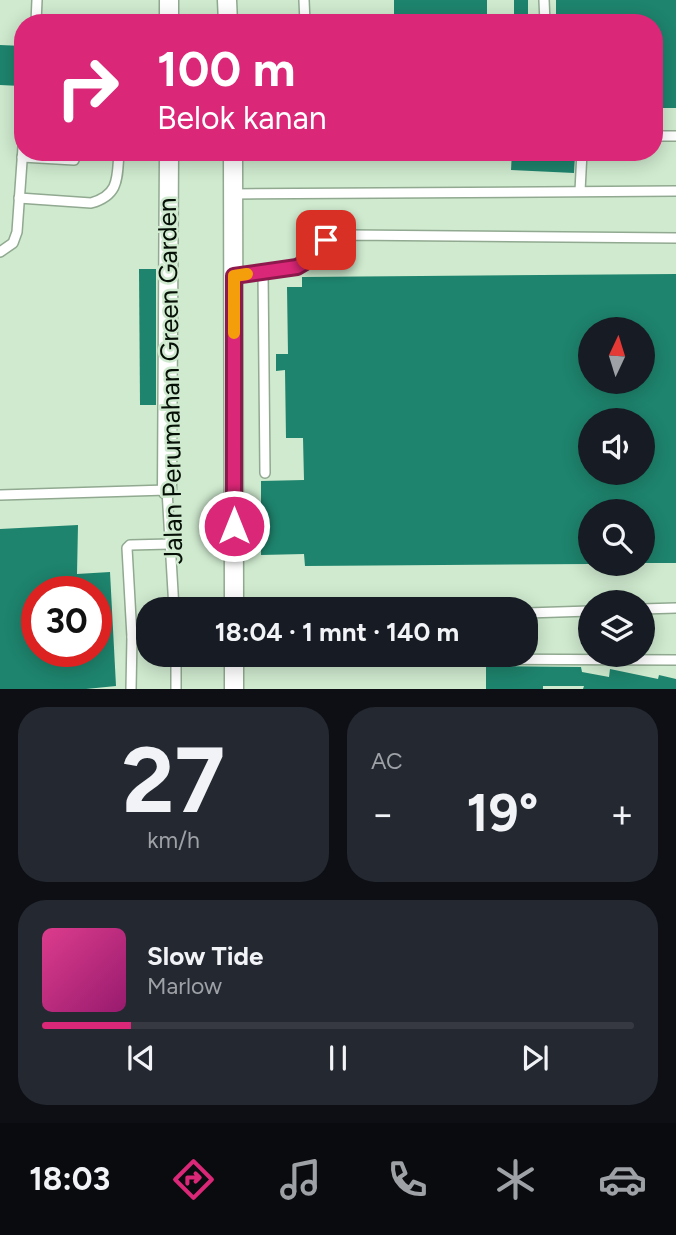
<!DOCTYPE html>
<html lang="id">
<head>
<meta charset="utf-8">
<style>
	:root { --surface:#171b24; --page:#242831; --text:#f1f3f6; --muted:#9ea1a6; --line:#363941; --accent:#db2777 }
	body { margin:0; font-family:Figtree,sans-serif; background:var(--page); color:var(--text); height:100vh; display:flex; flex-direction:column; font-size:26px; white-space:nowrap }
	* { box-sizing:border-box; margin:0 }
	p { font-size:23px; color:var(--muted) }
	.icon { flex:none; width:38px; height:38px; fill:none; stroke:currentColor; stroke-width:2; stroke-linecap:round; stroke-linejoin:round }
	.map { position:relative; height:689px; overflow:hidden }
	.sheet { display:flex; flex-direction:column; gap:18px; padding:18px; background:#0d0f14; flex:1 }
	.sheet>* { flex:none }
	.hud { position:absolute; left:14px; top:14px; width:649px; height:147px; border-radius:28px; box-shadow:0 4px 18px #0003; background:#db2777; color:#fff; overflow:hidden }
	.needle { width:46px; rotate:4deg }
	.buttons { position:absolute; left:578px; top:317px; display:grid; gap:14px }
	.buttons a { display:grid; place-items:center; width:77px; height:77px; border-radius:50%; background:var(--surface); box-shadow:0 4px 18px #0003; font-size:35px }
	.speed { position:absolute; left:21px; top:576px; display:flex; gap:14px; font-size:35px; font-weight:700; text-align:center }
	.speed>* { display:grid; place-content:center; width:91px; height:91px; border-radius:50%; background:var(--surface); box-shadow:0 4px 18px #0003; line-height:1 }
	.speed .limit { border:10px solid #d22; background:#fff; color:#111 }
	.pin { position:absolute; display:grid; place-items:center; width:60px; height:60px; color:#fff; margin:-30px; border-radius:14px; box-shadow:0 4px 10px #0006 }
	.me { position:absolute; width:77px; margin:-38px; rotate:0deg; stroke-linejoin:round; filter:drop-shadow(0 0 5px #0008) }
	.turn { display:flex; align-items:center; gap:24px; height:147px; padding:0 28px; font-size:32px }
	.turn .icon { width:91px; height:91px; stroke-width:2.5 }
	.turn b { display:block; font-size:49px; line-height:60px }
	.big { font-size:52px; font-weight:700; line-height:1.1 }
	.sheet .card { flex:1; display:flex; flex-direction:column; justify-content:center; gap:10px; min-width:0; padding:0 24px; border-radius:28px; background:var(--page) }
	.sheet .dial { align-items:center; gap:0 }
	.dial b { font-size:91px; line-height:1 }
	.song { display:flex; align-items:center; gap:21px }
	.cover { width:84px; height:84px; border-radius:10px; background:linear-gradient(135deg,hsl(330 70% 55%),hsl(320 70% 35%)) }
	.played { height:7px; border-radius:4px; background:linear-gradient(90deg,var(--accent) 15%,var(--line) 15%) }
	.keys { display:flex; justify-content:space-around; direction:ltr }
	.heat { display:flex; justify-content:space-between; align-items:center; font-size:38px; direction:ltr }
	.sheet .tiles { flex:1; display:grid; gap:18px; grid-template-columns:1fr 1fr }
	.card:last-child { grid-column:span 2 }
	.trip { position:absolute; left:136px; top:597px; width:402px; height:70px; border-radius:28px; background:var(--surface); box-shadow:0 4px 18px #0003; font-weight:700; line-height:70px; text-align:center }
	.tabs { display:flex; height:112px; justify-content:space-around; align-items:center; background:#090b0e; color:var(--muted) }
	.tabs .icon { width:49px; height:49px }
	.tabs .active { color:var(--accent) }
	.tabs b { font-size:32px; color:var(--text) }
	.map>svg:first-child { display:block }
</style>
</head>
<body>
<div class="map">
<svg width="676" height="689" viewBox="0 0 676 689">
	<rect width="100%" height="100%" fill="#cfeacf"/>
	<g fill="#1e846d" fill-rule="evenodd">
		<rect x="394" y="0" width="93" height="23"/>
		<rect x="514" y="0" width="14" height="23"/>
		<polygon points="556,0 676,0 676,108 654,108 654,23 556,23"/>
		<polygon points="0,45 23,46 21,86 0,85"/>
		<polygon points="512,152 575,155 574,173 511,170"/>
		<polygon points="139,269 156,269 156,405 140,405"/>
		<path d="M676 274V563H642V511H590V564L305 566 304 554 261 555V481L304 480 303 438H286L285 370 276 371V354H288L287 287H302V277ZM590 329H642V382H590ZM590 420H642V472H590Z"/>
		<path d="M78 525 77 574 110 572 116 686 86 689H0V529ZM37 592H96V651H37Z"/>
		<polygon points="486,666 581,667 582,672 609,677 610,669 658,679 659,675 676,679 676,689 583,689 584,686 543,686 543,689 486,689"/>
	</g>
	<g fill="none" stroke-linecap="round" stroke-linejoin="round">
		<g stroke="#90a990" stroke-width="12">
			<g id="service">
				<polyline points="304,0 305,23"/>
				<polyline points="544,0 545,23"/>
				<polyline points="36,23 37,0"/>
				<polyline points="654,136 676,136"/>
				<polyline points="22,157 74,160 77,152"/>
				<polyline points="580,191 582,152"/>
				<polyline points="234,194 676,191"/>
				<path d="M19 198 91 203C120 195 117 177 119 152"/>
				<polyline points="0,252 13,243 17,232 23,147"/>
				<polyline points="263,272 265,473"/>
				<polyline points="234,276 297,267 309,260 326,241 349,235 676,238"/>
				<polyline points="0,495 167,490 174,609"/>
				<polyline points="642,609 676,608"/>
				<polyline points="527,613 590,611"/>
				<polyline points="132,637 149,636"/>
				<polyline points="176,654 176,689"/>
				<polyline points="234,658 676,660"/>
				<polyline points="131,689 132,637 127,548 130,545 170,544"/>
			</g>
		</g>
		<g stroke="#90a990" stroke-width="21">
			<g id="minor">
				<polyline points="227,0 228,23"/>
				<polyline points="169,23 169,0"/>
				<polyline points="233,152 234,609"/>
				<polyline points="167,490 169,152"/>
				<polyline points="234,689 234,654"/>
			</g>
		</g>
		<use href="#service" stroke="#fff" stroke-width="9"/>
		<use href="#minor" stroke="#fff" stroke-width="18"/>
	</g>
	<g fill="none" stroke-linecap="round" stroke-linejoin="round">
		<g stroke="#8e194d" stroke-width="18">
			<polyline id="route" points="234,526 234,276 297,267 309,260 326,240"/>
		</g>
		<use href="#route" stroke="#db2777" stroke-width="12"/>
		<polyline stroke="#f59e0b" stroke-width="12" points="234,333 234,276 247,274"/>
	</g>
	<g text-anchor="middle" dominant-baseline="central" stroke-width="5" stroke-linejoin="round" paint-order="stroke">
		<g font-size="26" fill="#071007" stroke="#cfeacf">
			<text transform="translate(170 381) rotate(-91)">Jalan Perumahan Green Garden</text>
		</g>
	</g>
</svg>
<div class="buttons">
<a><svg class="needle" viewBox="-14 -14 28 28"><path d="M0-13l5 13h-10z" fill="#e53935"/><path d="M0 13l5-13h-10z" fill="#9ea1a6"/></svg></a>
<a><svg class="icon" aria-label="sound" viewBox="0 0 24 24"><path d="M4 9h4l5-4v14l-5-4H4zM17 9q2 3 0 6"/></svg></a>
<a><svg class="icon" aria-label="search" viewBox="0 0 24 24"><circle cx="10" cy="10" r="6"/><path d="M15 15l6 6"/></svg></a>
<a><svg class="icon" aria-label="layers" viewBox="0 0 24 24"><path d="M12 4l9 5-9 5-9-5zM3 14l9 5 9-5"/></svg></a>
</div>
<div class="speed"><div class="limit">30</div></div>
<div class="pin" style="left:326px;top:240px;background:#d93025"><svg class="icon" aria-label="arrive" viewBox="0 0 24 24"><path d="M6 21V4h12l-3 4 3 4H6"/></svg></div>
<svg class="me" style="left:234px;top:526px" viewBox="-20 -20 40 40"><circle r="17" fill="#db2777" stroke="#fff" stroke-width="3"/><path d="M0-11L8 9 0 5-8 9z" fill="#fff"/></svg>
<div class="trip">18:04 · 1 mnt · 140 m</div>
<div class="hud">
<div class="turn"><svg class="icon" aria-label="right" viewBox="0 0 24 24"><path d="M7 20v-9h11M14 6l5 5-5 5"/></svg><div><b>100 m</b>Belok kanan</div></div>
</div>
</div>
<section class="sheet">
<div class="tiles">
<div class="card dial"><b>27</b><p>km/h</p></div>
<div class="card"><p>AC</p>
<div class="heat"><a>−</a><b class="big">19°</b><a>+</a></div>
</div>
<div class="card">
<div class="song"><i class="cover"></i><div><b>Slow Tide</b><p>Marlow</p></div></div>
<div class="played"></div>
<div class="keys"><svg class="icon" aria-label="previous" viewBox="0 0 24 24"><path d="M18 5L8 12l10 7zM5 5v14"/></svg><svg class="icon" aria-label="pause" viewBox="0 0 24 24"><path d="M8 5v14M16 5v14"/></svg><svg class="icon" aria-label="next" viewBox="0 0 24 24"><path d="M6 5l10 7-10 7zM19 5v14"/></svg></div>
</div>
</div>
</section>
<nav class="tabs">
<b>18:03</b>
<svg class="icon active" aria-label="directions" viewBox="0 0 24 24"><path d="M12 3l9 9-9 9-9-9zM9 14v-3h6M13 9l2 2-2 2"/></svg>
<svg class="icon" aria-label="music" viewBox="0 0 24 24"><path d="M9 18V5l10-2v13"/><circle cx="6" cy="18" r="3"/><circle cx="16" cy="16" r="3"/></svg>
<svg class="icon" aria-label="phone" viewBox="0 0 24 24"><path d="M5 4h4l2 5-3 2q2 4 5 5l2-3 5 2v4C11 20 4 13 5 4z"/></svg>
<svg class="icon" aria-label="climate" viewBox="0 0 24 24"><path d="M12 3v18M4 7l16 10M4 17L20 7"/></svg>
<svg class="icon" aria-label="car" viewBox="0 0 24 24"><path d="M5 17H2v-5l4-1 3-4h7l3 4 3 1v5h-3M9 17h6M6 11h13"/><circle cx="7" cy="17" r="2"/><circle cx="17" cy="17" r="2"/></svg>
</nav>
</body>
</html>
